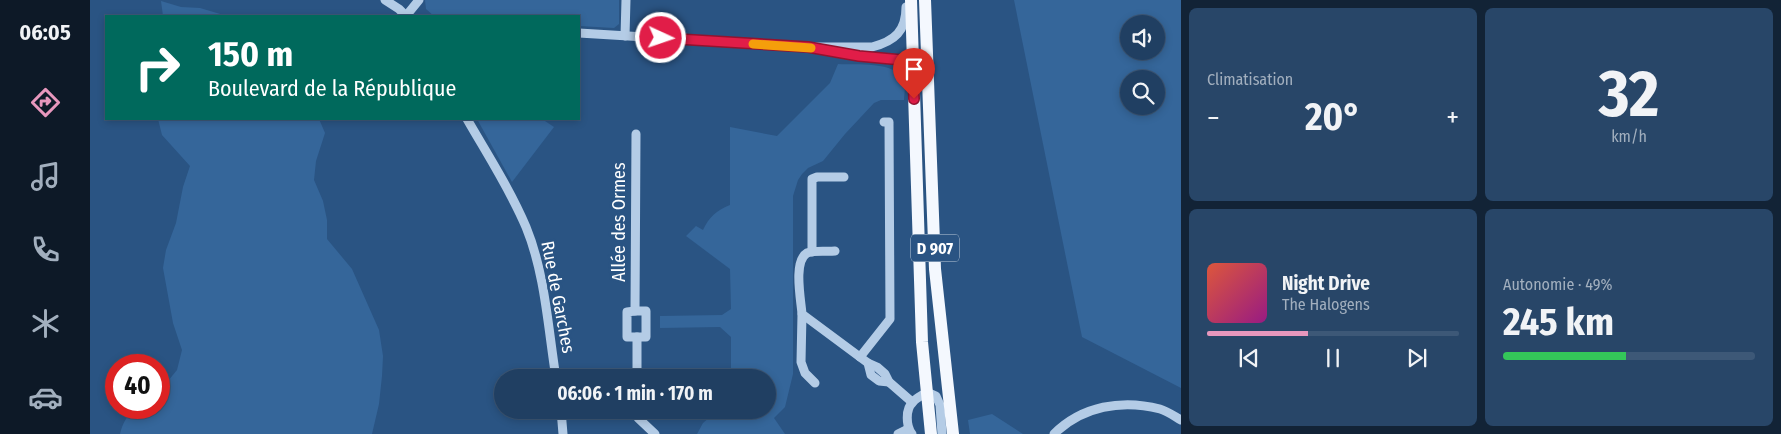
<!DOCTYPE html>
<html lang="fr">
<head>
<meta charset="utf-8">
<style>
	:root { --surface:#203f62; --page:#284668; --text:#f1f3f6; --muted:#a2afbe; --line:#3d5877; --accent:#e797bd }
	body { margin:0; font-family:"Fira Sans Condensed",sans-serif; background:var(--page); color:var(--text); height:100vh; display:flex; flex-direction:column; font-size:19px; white-space:nowrap }
	* { box-sizing:border-box; margin:0 }
	p { font-size:16px; color:var(--muted) }
	.icon { flex:none; width:28px; height:28px; fill:none; stroke:currentColor; stroke-width:2; stroke-linecap:round; stroke-linejoin:round }
	.map { position:relative; flex:1; overflow:hidden }
	.details { display:flex; flex-direction:column; gap:8px; padding:8px; background:#122336; width:600px }
	.details>* { flex:none }
	.hud { position:absolute; left:15px; top:15px; width:475px; height:105px; border-radius:0px; box-shadow:0 2px 8px #0003,0 0 0 1px var(--line); background:#00695c; color:#fff; overflow:hidden }
	.tools { position:absolute; left:1030px; top:15px; display:grid; gap:10px }
	.tools a { display:grid; place-items:center; width:45px; height:45px; border-radius:50%; background:var(--surface); box-shadow:0 2px 8px #0003,0 0 0 1px var(--line); font-size:25px }
	.speed { position:absolute; left:15px; top:354px; display:flex; gap:10px; font-size:25px; font-weight:700; text-align:center }
	.speed>* { display:grid; place-content:center; width:65px; height:65px; border-radius:50%; background:var(--surface); box-shadow:0 2px 8px #0003,0 0 0 1px var(--line); line-height:1 }
	.speed .limit { border:8px solid #d22; background:#fff; color:#111 }
	.pin { position:absolute; display:grid; place-items:center; width:42px; height:42px; color:#fff; margin:-51px -21px; border-radius:50% 50% 50% 0; rotate:-45deg; box-shadow:0 0 5px #0007 }
	.pin .icon { rotate:45deg }
	.me { position:absolute; width:55px; margin:-28px; rotate:93deg; stroke-linejoin:round; filter:drop-shadow(0 0 4px #0008) }
	.turn { display:flex; align-items:center; gap:18px; height:105px; padding:0 20px; font-size:22px }
	.turn .icon { width:65px; height:65px; stroke-width:2.5 }
	.turn b { display:block; font-size:35px; line-height:42px }
	.big { font-size:38px; font-weight:700; line-height:1.1 }
	.details .tile { flex:1; display:flex; flex-direction:column; justify-content:center; gap:8px; min-width:0; padding:0 18px; border-radius:8px; background:var(--page) }
	.details .dial { align-items:center; gap:0 }
	.dial b { font-size:65px; line-height:1 }
	.song { display:flex; align-items:center; gap:15px }
	.cover { width:60px; height:60px; border-radius:8px; background:linear-gradient(135deg,hsl(10 70% 55%),hsl(310 70% 35%)) }
	.played { height:5px; border-radius:2px; background:linear-gradient(90deg,var(--accent) 40%,var(--line) 40%) }
	.keys { display:flex; justify-content:space-around; direction:ltr }
	.heat { display:flex; justify-content:space-between; align-items:center; font-size:28px; direction:ltr }
	.charge { height:8px; border-radius:4px; background:linear-gradient(90deg,#34c759 49%,var(--line) 0) }
	.details .tiles { flex:1; display:grid; gap:8px; grid-template-columns:repeat(2,1fr) }
	.trip { position:absolute; left:404px; top:369px; width:282px; height:50px; border-radius:25px; background:var(--surface); box-shadow:0 2px 8px #0003,0 0 0 1px var(--line); font-weight:700; line-height:50px; text-align:center }
	main { display:flex; flex:1; min-height:0 }
	.dock { display:flex; flex-direction:column; width:90px; justify-content:space-around; align-items:center; background:#0d1927; color:var(--muted) }
	.dock .icon { width:35px; height:35px }
	.dock .current { color:var(--accent) }
	.dock b { font-size:22px; color:var(--text) }
	.map>svg:first-child { display:block }
</style>
</head>
<body>
<main>
<nav class="dock">
<b>06:05</b>
<svg class="icon current" aria-label="directions" viewBox="0 0 24 24"><path d="M12 3l9 9-9 9-9-9zM9 14v-3h6M13 9l2 2-2 2"/></svg>
<svg class="icon" aria-label="music" viewBox="0 0 24 24"><path d="M9 18V5l10-2v13"/><circle cx="6" cy="18" r="3"/><circle cx="16" cy="16" r="3"/></svg>
<svg class="icon" aria-label="phone" viewBox="0 0 24 24"><path d="M5 4h4l2 5-3 2q2 4 5 5l2-3 5 2v4C11 20 4 13 5 4z"/></svg>
<svg class="icon" aria-label="climate" viewBox="0 0 24 24"><path d="M12 3v18M4 7l16 10M4 17L20 7"/></svg>
<svg class="icon" aria-label="car" viewBox="0 0 24 24"><path d="M5 17H2v-5l4-1 3-4h7l3 4 3 1v5h-3M9 17h6M6 11h13"/><circle cx="7" cy="17" r="2"/><circle cx="17" cy="17" r="2"/></svg>
</nav>
<div class="map">
<svg width="1091" height="434" viewBox="0 0 1091 434">
	<rect width="100%" height="100%" fill="#2a5483"/>
	<g fill="#35669a" fill-rule="evenodd">
		<polygon points="335,0 529,0 529,24 524,28 489,26 489,16 344,16 336,9"/>
		<path d="M924 0H1091V388L992 337ZM1039 24H1066V51H1039ZM1039 79H1066V106H1039Z"/>
		<polygon points="71,1 91,7 110,8 137,16 73,16"/>
		<path d="M748 64C765 65 806 61 814 80 816 86 814 95 814 100H791L784 103 755 134 733 161 718 168 712 174 708 180 703 196V374L695 407 684 418 695 434H607L613 423 628 410H678V378L641 377V337L630 327 570 328V316L632 315 641 309 640 269 596 236 606 226 613 230C619 217 627 210 640 205V127L687 136 740 83Z"/>
		<path d="M68 119H229L235 133 226 161 224 180 233 201 237 220V239L262 269 289 330 293 356 292 376 289 404 282 434H30C36 410 47 408 69 408V392L87 370 92 350 83 323 73 268 76 250 86 223 93 187 100 166 72 135Z"/>
		<polygon points="387,119 452,119 464,127 422,182"/>
		<polygon points="902,414 933,434 880,434 878,420"/>
	</g>
	<g fill="none" stroke-linecap="round" stroke-linejoin="round">
		<g stroke="#b4cce6" stroke-width="9">
			<polyline points="295,0 309,9 316,16"/>
			<polyline points="316,16 329,0"/>
			<path d="M489 33 717 47H782C805 41 816 31 816 7"/>
			<polyline points="535,36 536,0"/>
			<polyline points="732,50 769,56 829,61"/>
			<path d="M377 119C397 154 420 189 436 227 455 273 458 328 466 378"/>
			<path d="M745 251C737 252 724 250 717 253 703 261 711 300 712 314L778 363 787 367 795 374 799 382 822 402"/>
			<polyline points="722,252 722,179 727,177 754,177"/>
			<polyline points="545,311 546,134"/>
			<polygon points="545,311 556,311 556,337 537,337 537,312"/>
			<polyline points="712,314 711,362 715,373 725,383"/>
			<polyline points="547,337 547,378"/>
			<polyline points="770,357 800,319 799,122 794,122"/>
			<polyline points="778,363 781,375 789,381 799,382"/>
			<polyline points="471,410 473,434"/>
			<polyline points="548,410 548,418 565,434"/>
			<polyline points="808,434 818,429"/>
			<path d="M822 434C816 426 815 409 823 402 826 398 833 395 837 392L846 396 850 405 852 434"/>
			<path d="M964 434C992 406 1032 399 1070 409 1077 411 1084 416 1091 420"/>
		</g>
		<g stroke="#f4f8fe" stroke-width="12">
			<polyline points="821,0 832,342 841,434"/>
			<polyline points="835,0 845,269 863,434"/>
		</g>
	</g>
	<g fill="none" stroke-linecap="round" stroke-linejoin="round">
		<g stroke="#92132f" stroke-width="12">
			<polyline id="route" points="571,38 718,47 769,56 823,61 824,99"/>
		</g>
		<use href="#route" stroke="#e11d48" stroke-width="9"/>
		<polyline stroke="#f59e0b" stroke-width="9" points="663,44 721,48"/>
	</g>
	<g text-anchor="middle" dominant-baseline="central" stroke-width="5" stroke-linejoin="round" paint-order="stroke">
		<rect fill="#2a5483" stroke="#bfccda" stroke-width="1" x="821" y="234.5" width="48" height="27" rx="4"/>
		<g font-size="16" font-weight="bold" fill="#fff">
			<text x="845" y="248">D 907</text>
		</g>
		<g font-size="18" fill="#fff" stroke="#2a5483">
			<text transform="translate(529 222) rotate(-90)">Allée des Ormes</text>
			<text transform="translate(468 297) rotate(79)">Rue de Garches</text>
		</g>
	</g>
</svg>
<div class="tools">
<a><svg class="icon" aria-label="sound" viewBox="0 0 24 24"><path d="M4 9h4l5-4v14l-5-4H4zM17 9q2 3 0 6"/></svg></a>
<a><svg class="icon" aria-label="search" viewBox="0 0 24 24"><circle cx="10" cy="10" r="6"/><path d="M15 15l6 6"/></svg></a>
</div>
<div class="speed"><div class="limit">40</div></div>
<div class="pin" style="left:824px;top:99px;background:#d93025"><svg class="icon" aria-label="arrive" viewBox="0 0 24 24"><path d="M6 21V4h12l-3 4 3 4H6"/></svg></div>
<svg class="me" style="left:571px;top:38px" viewBox="-20 -20 40 40"><circle r="17" fill="#e11d48" stroke="#fff" stroke-width="3"/><path d="M0-11L8 9 0 5-8 9z" fill="#fff"/></svg>
<div class="trip">06:06 · 1 min · 170 m</div>
<div class="hud">
<div class="turn"><svg class="icon" aria-label="right" viewBox="0 0 24 24"><path d="M7 20v-9h11M14 6l5 5-5 5"/></svg><div><b>150 m</b>Boulevard de la République</div></div>
</div>
</div>
<section class="details">
<div class="tiles">
<div class="tile"><p>Climatisation</p>
<div class="heat"><a>−</a><b class="big">20°</b><a>+</a></div>
</div>
<div class="tile dial"><b>32</b><p>km/h</p></div>
<div class="tile">
<div class="song"><i class="cover"></i><div><b>Night Drive</b><p>The Halogens</p></div></div>
<div class="played"></div>
<div class="keys"><svg class="icon" aria-label="previous" viewBox="0 0 24 24"><path d="M18 5L8 12l10 7zM5 5v14"/></svg><svg class="icon" aria-label="pause" viewBox="0 0 24 24"><path d="M8 5v14M16 5v14"/></svg><svg class="icon" aria-label="next" viewBox="0 0 24 24"><path d="M6 5l10 7-10 7zM19 5v14"/></svg></div>
</div>
<div class="tile"><p>Autonomie · 49%</p><b class="big">245 km</b><div class="charge"></div></div>
</div>
</section>
</main>
</body>
</html>
